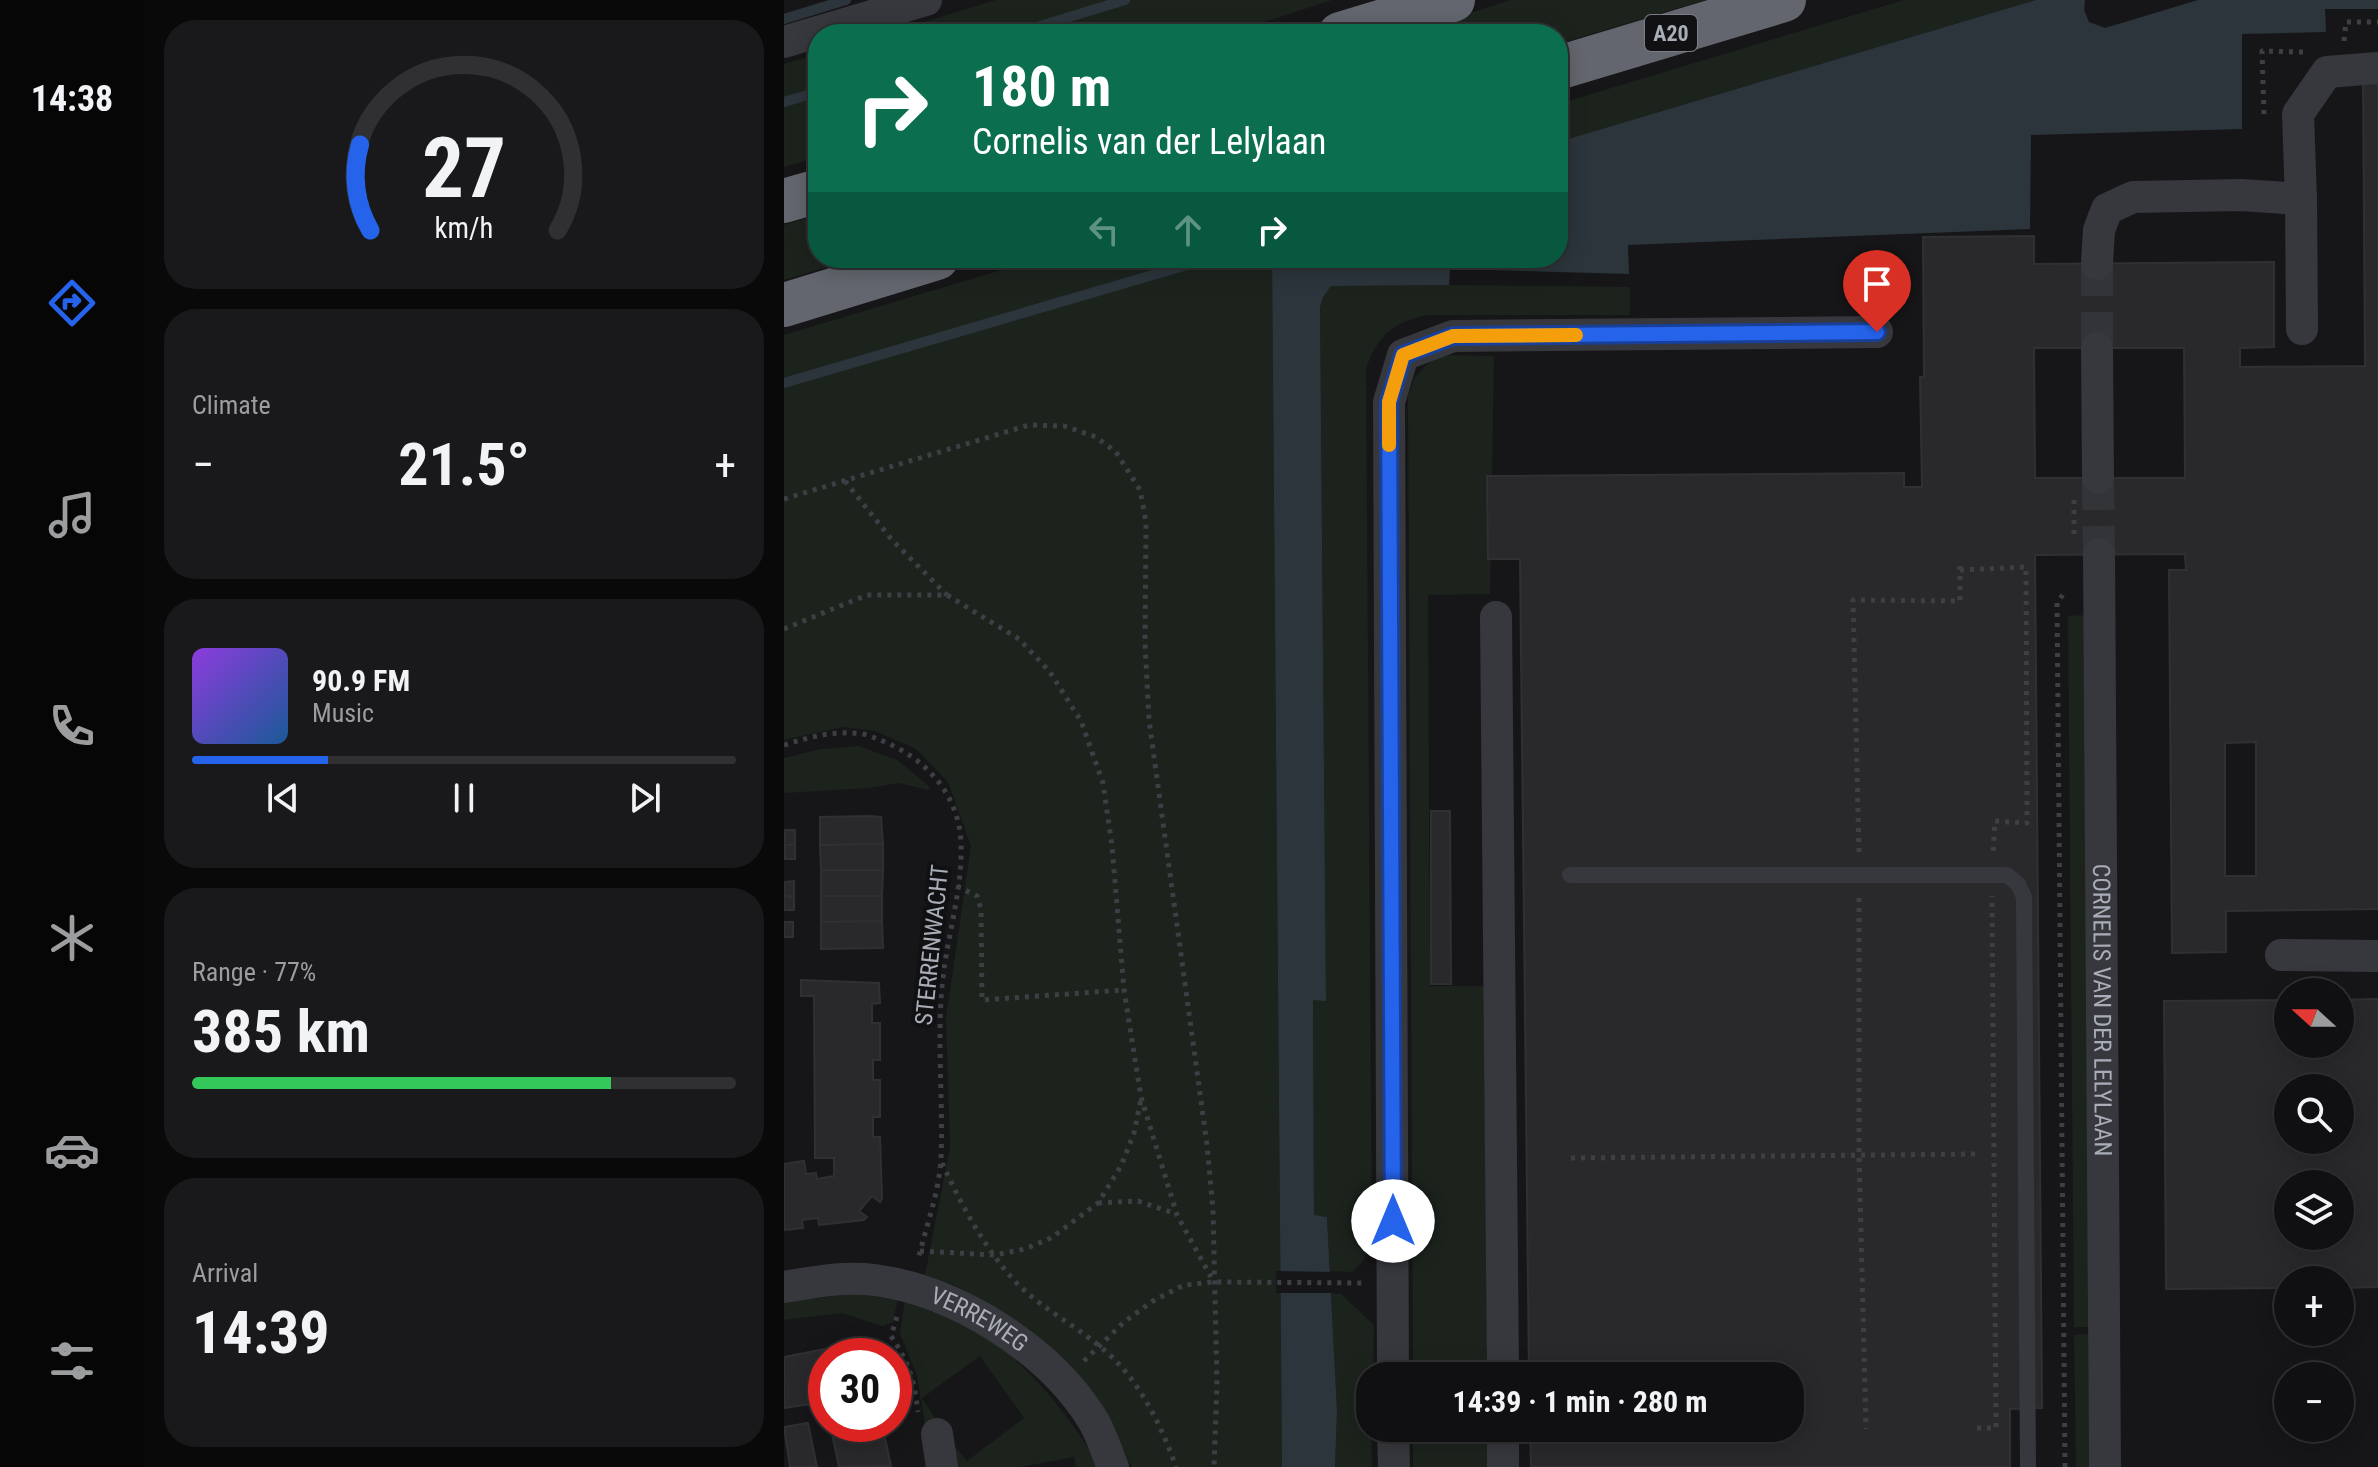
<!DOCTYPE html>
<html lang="en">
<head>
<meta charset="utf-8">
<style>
	:root { --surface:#101012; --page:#19191b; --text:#f1f3f6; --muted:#9c9d9f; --line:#303032; --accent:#2563eb }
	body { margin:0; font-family:"Roboto Condensed",sans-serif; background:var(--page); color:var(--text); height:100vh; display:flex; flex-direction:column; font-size:30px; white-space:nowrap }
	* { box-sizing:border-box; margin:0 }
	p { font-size:26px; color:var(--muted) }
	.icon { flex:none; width:44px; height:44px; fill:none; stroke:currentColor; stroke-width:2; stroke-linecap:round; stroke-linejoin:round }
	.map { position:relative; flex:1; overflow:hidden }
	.drawer { display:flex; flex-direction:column; gap:20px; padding:20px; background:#09090a; width:640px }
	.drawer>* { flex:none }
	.banner { position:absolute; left:24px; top:24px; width:760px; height:244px; border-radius:32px; box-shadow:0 4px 20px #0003,0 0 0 2px var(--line); background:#0b6e4f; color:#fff; overflow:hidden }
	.needle { width:52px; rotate:291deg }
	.fabs { position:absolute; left:1490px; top:978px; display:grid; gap:16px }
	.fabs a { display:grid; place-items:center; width:80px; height:80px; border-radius:50%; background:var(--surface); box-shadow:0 4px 20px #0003,0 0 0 2px var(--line); font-size:40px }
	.speed { position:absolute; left:24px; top:1338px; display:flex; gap:16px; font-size:40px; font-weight:700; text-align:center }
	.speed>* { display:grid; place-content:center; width:104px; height:104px; border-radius:50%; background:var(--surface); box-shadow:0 4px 20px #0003,0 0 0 2px var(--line); line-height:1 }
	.speed .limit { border:12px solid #d22; background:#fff; color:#111 }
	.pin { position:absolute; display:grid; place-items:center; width:68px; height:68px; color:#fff; margin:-82px -34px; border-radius:50% 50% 50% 0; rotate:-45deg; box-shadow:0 0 8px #0007 }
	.pin .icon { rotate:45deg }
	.me { position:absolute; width:88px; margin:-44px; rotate:0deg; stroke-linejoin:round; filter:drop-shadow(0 0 6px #0008) }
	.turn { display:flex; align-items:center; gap:28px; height:168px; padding:0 32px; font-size:36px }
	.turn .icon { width:104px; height:104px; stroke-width:2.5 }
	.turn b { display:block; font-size:56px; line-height:68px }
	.lanes { display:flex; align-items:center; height:76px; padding:0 32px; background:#0003; justify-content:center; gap:40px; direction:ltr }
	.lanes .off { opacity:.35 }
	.big { font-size:60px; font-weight:700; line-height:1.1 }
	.drawer .tile { flex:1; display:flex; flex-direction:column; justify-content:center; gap:12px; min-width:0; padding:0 28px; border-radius:32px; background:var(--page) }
	.drawer .dial { align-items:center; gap:0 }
	.dial svg { height:208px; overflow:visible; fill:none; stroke:var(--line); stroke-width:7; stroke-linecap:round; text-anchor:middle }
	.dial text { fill:var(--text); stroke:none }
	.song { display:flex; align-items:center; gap:24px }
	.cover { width:96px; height:96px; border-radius:12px; background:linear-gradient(135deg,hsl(270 70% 55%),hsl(210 70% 35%)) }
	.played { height:8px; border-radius:4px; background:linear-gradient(90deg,var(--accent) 25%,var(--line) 25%) }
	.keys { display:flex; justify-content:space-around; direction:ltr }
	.heat { display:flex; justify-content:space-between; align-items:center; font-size:44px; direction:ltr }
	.charge { height:12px; border-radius:6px; background:linear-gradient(90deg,#34c759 77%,var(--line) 0) }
	.trip { position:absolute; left:572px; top:1362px; width:448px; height:80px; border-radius:32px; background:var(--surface); box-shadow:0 4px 20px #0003,0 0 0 2px var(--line); font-weight:700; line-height:80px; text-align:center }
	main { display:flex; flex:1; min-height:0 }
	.tabs { display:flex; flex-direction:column; width:144px; justify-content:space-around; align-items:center; background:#060607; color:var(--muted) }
	.tabs .icon { width:56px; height:56px }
	.tabs .active { color:var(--accent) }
	.tabs b { font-size:36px; color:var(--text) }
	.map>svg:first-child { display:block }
</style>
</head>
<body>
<main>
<nav class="tabs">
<b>14:38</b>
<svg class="icon active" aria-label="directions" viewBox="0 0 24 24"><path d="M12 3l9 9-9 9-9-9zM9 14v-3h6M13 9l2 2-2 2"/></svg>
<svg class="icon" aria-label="music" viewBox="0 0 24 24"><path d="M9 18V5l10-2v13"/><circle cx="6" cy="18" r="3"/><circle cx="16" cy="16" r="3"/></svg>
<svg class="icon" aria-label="phone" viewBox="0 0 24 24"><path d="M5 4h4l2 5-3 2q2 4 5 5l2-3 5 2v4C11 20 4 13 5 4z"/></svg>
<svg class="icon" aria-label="climate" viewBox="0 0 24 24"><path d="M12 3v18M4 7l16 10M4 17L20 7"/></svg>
<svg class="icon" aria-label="car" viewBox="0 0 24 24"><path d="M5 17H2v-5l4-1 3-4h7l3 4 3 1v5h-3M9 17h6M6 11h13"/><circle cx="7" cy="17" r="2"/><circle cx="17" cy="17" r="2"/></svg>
<svg class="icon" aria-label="filters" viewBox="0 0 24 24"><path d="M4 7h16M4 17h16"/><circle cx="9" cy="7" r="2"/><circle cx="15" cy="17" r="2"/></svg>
</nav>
<section class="drawer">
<div class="tile dial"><svg viewBox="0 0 100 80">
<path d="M14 69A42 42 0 1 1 86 69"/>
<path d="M14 69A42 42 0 0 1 10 36" stroke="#2563eb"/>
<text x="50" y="56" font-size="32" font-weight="700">27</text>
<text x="50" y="72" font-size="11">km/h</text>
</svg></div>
<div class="tile"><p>Climate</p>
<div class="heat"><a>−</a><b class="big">21.5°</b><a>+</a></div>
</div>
<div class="tile">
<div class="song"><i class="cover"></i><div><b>90.9 FM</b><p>Music</p></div></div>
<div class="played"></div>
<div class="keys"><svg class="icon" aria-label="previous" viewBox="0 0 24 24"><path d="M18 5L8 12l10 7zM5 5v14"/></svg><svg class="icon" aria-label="pause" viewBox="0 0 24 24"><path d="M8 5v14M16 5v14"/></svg><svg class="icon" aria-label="next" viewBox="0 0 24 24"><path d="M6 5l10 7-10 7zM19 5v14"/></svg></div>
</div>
<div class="tile"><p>Range · 77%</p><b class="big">385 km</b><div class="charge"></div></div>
<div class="tile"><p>Arrival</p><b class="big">14:39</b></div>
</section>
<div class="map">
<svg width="1594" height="1467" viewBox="0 0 1594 1467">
	<rect width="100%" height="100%" fill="#161618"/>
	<g fill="#1c231d">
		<polygon points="212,0 548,0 444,34 100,34"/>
		<polygon points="727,0 921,0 774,44 774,34 620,34"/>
		<polygon points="1120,0 1252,0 774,142 774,104"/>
		<polygon points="34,54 34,157 0,167 0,64"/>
		<polygon points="34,215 34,258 73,258 0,280 0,225"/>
		<polygon points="257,258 488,258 498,1467 348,1467 328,1428 197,1299 168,1284 141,1275 166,1147 162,1018 187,846 164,782 132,749 91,731 58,727 0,740 0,335"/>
		<path d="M665 285 846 287V315H644C610 321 593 336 582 369L588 1242 579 1261 568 1272 546 1271 543 1217 530 1216 529 1000H542L536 307 539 297 547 286Z"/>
		<polygon points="652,355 710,356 706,594 644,595 646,986 700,986 703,1376 629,1376 624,395 631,377"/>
		<polygon points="1301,615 1305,1327 1290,1327 1284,616"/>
		<polygon points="75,746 113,760 146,787 144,790 115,783 85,788 0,793 0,758 37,749"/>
		<polygon points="75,1293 114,1298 109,1322 99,1326 58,1313 0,1320 0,1302"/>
		<polygon points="547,1293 557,1294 590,1325 589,1376 586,1376 588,1467 551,1467 553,1411"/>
		<path d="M121 1300C134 1304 149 1308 162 1314 224 1339 284 1409 315 1467H292L290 1457 236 1467H168L169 1444 183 1461 240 1418 196 1356 138 1398 153 1421 142 1431 133 1376 116 1334Z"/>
		<polygon points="1304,1334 1305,1467 1292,1467 1290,1335"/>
		<rect x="629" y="1428" width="74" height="39"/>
	</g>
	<polygon fill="#2c353c" points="1252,0 1301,0 1300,10 1305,22 1321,28 1414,0 1594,0 1594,9 1541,9 1542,32 1458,34 1458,129 1247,135 1246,229 844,245 845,274 666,269 665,285 547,286 539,297 536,307 542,1001 529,1000 530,1215 543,1217 553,1411 551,1467 498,1467 488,258 774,258 774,142"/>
	<polygon fill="#161618" points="492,1271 550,1272 551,1293 492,1293"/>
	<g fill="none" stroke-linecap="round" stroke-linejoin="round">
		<g stroke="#2c353c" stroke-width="10">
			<polyline points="0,19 62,0"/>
			<polyline points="230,34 341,0"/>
			<polyline points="0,102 34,92"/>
			<polyline points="0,383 427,258"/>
		</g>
	</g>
	<g fill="#29292c" stroke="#303034" stroke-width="2" fill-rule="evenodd">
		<path d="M1579 74H1594V909L1442 911V952L1388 953 1385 570H1402L1401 554 1251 555 1258 1408 1226 1409V1467H747L746 1428H1006V1376H745L736 559H704L703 476 1120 473V487H1138L1136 377H1140L1139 237 1250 236V264L1490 262V347L1456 348V367L1581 366ZM1250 348H1400L1401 478H1251ZM1472 742V876H1441V743Z"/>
		<polygon points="647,811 666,811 667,984 647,984"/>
		<polygon points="86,816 97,817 99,844 36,845 36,817"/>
		<rect x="1" y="830" width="10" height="15"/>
		<polygon points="99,844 99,870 37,870 36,845"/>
		<rect x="1" y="845" width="10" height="14"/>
		<polygon points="37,870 99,870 98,896 37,896"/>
		<polygon points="10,881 10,897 0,896 0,882"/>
		<polygon points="0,896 10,897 10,910 0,910"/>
		<polygon points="37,896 98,896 98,921 37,922"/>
		<polygon points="98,921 99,948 37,949 37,922"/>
		<rect x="0" y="922" width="9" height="15"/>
		<polygon points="17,980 95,983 96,1003 88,1004 88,1023 96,1023 96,1060 89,1060 89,1080 96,1080 96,1117 89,1117 89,1137 96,1137 98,1199 96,1202 88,1196 75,1211 83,1217 80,1220 35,1225 34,1218 18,1220 19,1228 0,1230 0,1164 20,1161 22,1174 32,1173 33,1179 50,1176 50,1158 31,1158 30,996 17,996"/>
		<path d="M1594 999V1287L1556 1288V1280H1504V1288L1382 1289 1380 1001 1504 1000V1044H1556V1000ZM1504 1088H1556V1140H1504ZM1504 1184H1556V1236H1504Z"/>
		<polygon points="82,1341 85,1356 42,1356 42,1402 0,1408 0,1357"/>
		<polygon points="24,1423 33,1467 6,1467 0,1427"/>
		<polygon points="46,1424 98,1424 107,1466 55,1467"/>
	</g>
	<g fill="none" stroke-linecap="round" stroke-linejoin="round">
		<g stroke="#333438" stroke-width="32" stroke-dasharray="32 16" stroke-linecap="butt">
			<polyline points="1313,264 1313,348"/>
			<polyline points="1314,478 1315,554"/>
		</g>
		<g stroke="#3d3f44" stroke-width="5" stroke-dasharray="4 6" stroke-linecap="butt">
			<polyline points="1560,41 1562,22 1594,22"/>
			<polyline points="1480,114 1478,51 1520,52"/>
			<polyline points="61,481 108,540 163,595"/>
			<polyline points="0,499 245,425 280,426 312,437 332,452 356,490 362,522 361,643 365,720 423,1145 429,1210 433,1384 430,1467"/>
			<polyline points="1290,534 1290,496"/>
			<polyline points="1176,570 1242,567 1243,823 1211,821 1209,854"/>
			<polyline points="0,629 83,595 163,595 235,639 266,672 297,721 319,783 328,846 340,990 357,1097 393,1215 427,1277"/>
			<path d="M0 745C26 737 50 730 78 734 86 735 93 739 101 742 143 760 175 795 177 843 179 895 159 948 157 1000 154 1053 159 1106 157 1159 155 1192 142 1227 134 1260"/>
			<polyline points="1075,852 1069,600 1176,601 1176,562"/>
			<polyline points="173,886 193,896 197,909 198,1000 340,990"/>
			<polyline points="1075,898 1075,1155 1082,1429"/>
			<polyline points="787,1158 1191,1154"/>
			<path d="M158 1163C177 1204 198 1244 228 1278 252 1305 286 1322 314 1345 353 1375 376 1422 392 1467"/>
			<polyline points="314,1203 354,1201 392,1214"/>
			<polyline points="136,1251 211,1255 241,1249 267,1238 314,1203 337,1166 350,1133 357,1099"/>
			<path d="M113 1317 107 1336C125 1363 130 1379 134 1412"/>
			<polyline points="300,1361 340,1322 369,1301 400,1285 429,1282 580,1283"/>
			<polyline points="1193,1428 1212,1428 1208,896"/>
			<polyline points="1281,1467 1273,603 1282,590"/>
		</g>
		<polyline stroke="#37383d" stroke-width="16" points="786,875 1223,875 1234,884 1240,897 1244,1467"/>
		<g stroke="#37383d" stroke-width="32">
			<polyline points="0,42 142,0"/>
			<polyline points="1517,199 1518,329"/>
			<polyline points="1313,264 1315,230 1323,209 1349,197 1457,195 1517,199 1514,114 1543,72 1594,68"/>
			<polyline points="1313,348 1314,478"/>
			<path id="s1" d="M1315 554 1321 1467"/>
			<polyline points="712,617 719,1376"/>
			<polyline points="1497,955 1594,956"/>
			<path id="s2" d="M0 1287C30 1282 60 1276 91 1280 172 1291 263 1348 307 1417 317 1432 322 1451 329 1467"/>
			<polyline points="609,1376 605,402 619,355 669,336 1093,332"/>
			<polyline points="609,1428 610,1467"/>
			<polyline points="719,1428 719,1467"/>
			<polyline points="153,1434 158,1467"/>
		</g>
		<g stroke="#63666e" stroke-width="44">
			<polyline points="556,34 669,0"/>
			<polyline points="774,68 1000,0"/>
			<polyline points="0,201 34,191"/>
			<polyline points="0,305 153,258"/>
		</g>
	</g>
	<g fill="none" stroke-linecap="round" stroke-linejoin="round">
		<g stroke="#184099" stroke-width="20">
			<polyline id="route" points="609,1221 605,402 619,355 669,336 1093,332"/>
		</g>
		<use href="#route" stroke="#2563eb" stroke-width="14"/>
		<polyline stroke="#f59e0b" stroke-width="14" points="605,445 605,402 619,355 669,336 792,335"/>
	</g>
	<g text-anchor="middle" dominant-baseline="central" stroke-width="8" stroke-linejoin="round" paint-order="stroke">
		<rect fill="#111113" stroke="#7b7e86" stroke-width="2" x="861" y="15" width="52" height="36" rx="6"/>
		<g font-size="22" font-weight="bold" fill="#a8adb8">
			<text x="887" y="33">A20</text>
		</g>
		<g font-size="24" fill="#a8adb8" stroke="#111113">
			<text transform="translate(148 945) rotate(-84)">STERRENWACHT</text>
			<text stroke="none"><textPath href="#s1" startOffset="456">CORNELIS VAN DER LELYLAAN</textPath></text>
			<text stroke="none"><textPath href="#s2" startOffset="204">VERREWEG</textPath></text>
		</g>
	</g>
</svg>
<div class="fabs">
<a><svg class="needle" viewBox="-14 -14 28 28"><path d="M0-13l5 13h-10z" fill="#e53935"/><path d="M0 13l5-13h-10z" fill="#9c9d9f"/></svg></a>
<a><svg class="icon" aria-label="search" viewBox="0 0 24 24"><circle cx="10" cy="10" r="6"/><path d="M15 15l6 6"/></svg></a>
<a><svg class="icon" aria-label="layers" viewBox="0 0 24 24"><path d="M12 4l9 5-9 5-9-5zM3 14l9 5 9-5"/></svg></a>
<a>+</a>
<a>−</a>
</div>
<div class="speed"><div class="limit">30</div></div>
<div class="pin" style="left:1093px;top:332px;background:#d93025"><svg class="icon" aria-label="arrive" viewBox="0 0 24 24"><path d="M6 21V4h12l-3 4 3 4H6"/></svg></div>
<svg class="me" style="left:609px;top:1221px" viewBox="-20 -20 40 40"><circle r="19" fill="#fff"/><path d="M0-13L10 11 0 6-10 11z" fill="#2563eb"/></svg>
<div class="trip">14:39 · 1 min · 280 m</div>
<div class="banner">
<div class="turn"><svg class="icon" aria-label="right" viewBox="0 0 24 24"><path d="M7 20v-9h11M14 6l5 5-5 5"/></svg><div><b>180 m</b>Cornelis van der Lelylaan</div></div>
<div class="lanes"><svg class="icon off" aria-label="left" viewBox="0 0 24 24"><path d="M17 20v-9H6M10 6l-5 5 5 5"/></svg><svg class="icon off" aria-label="ahead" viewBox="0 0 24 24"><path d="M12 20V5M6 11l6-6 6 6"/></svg><svg class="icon" aria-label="right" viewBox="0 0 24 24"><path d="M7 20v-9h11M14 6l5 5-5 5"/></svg></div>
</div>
</div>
</main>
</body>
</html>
